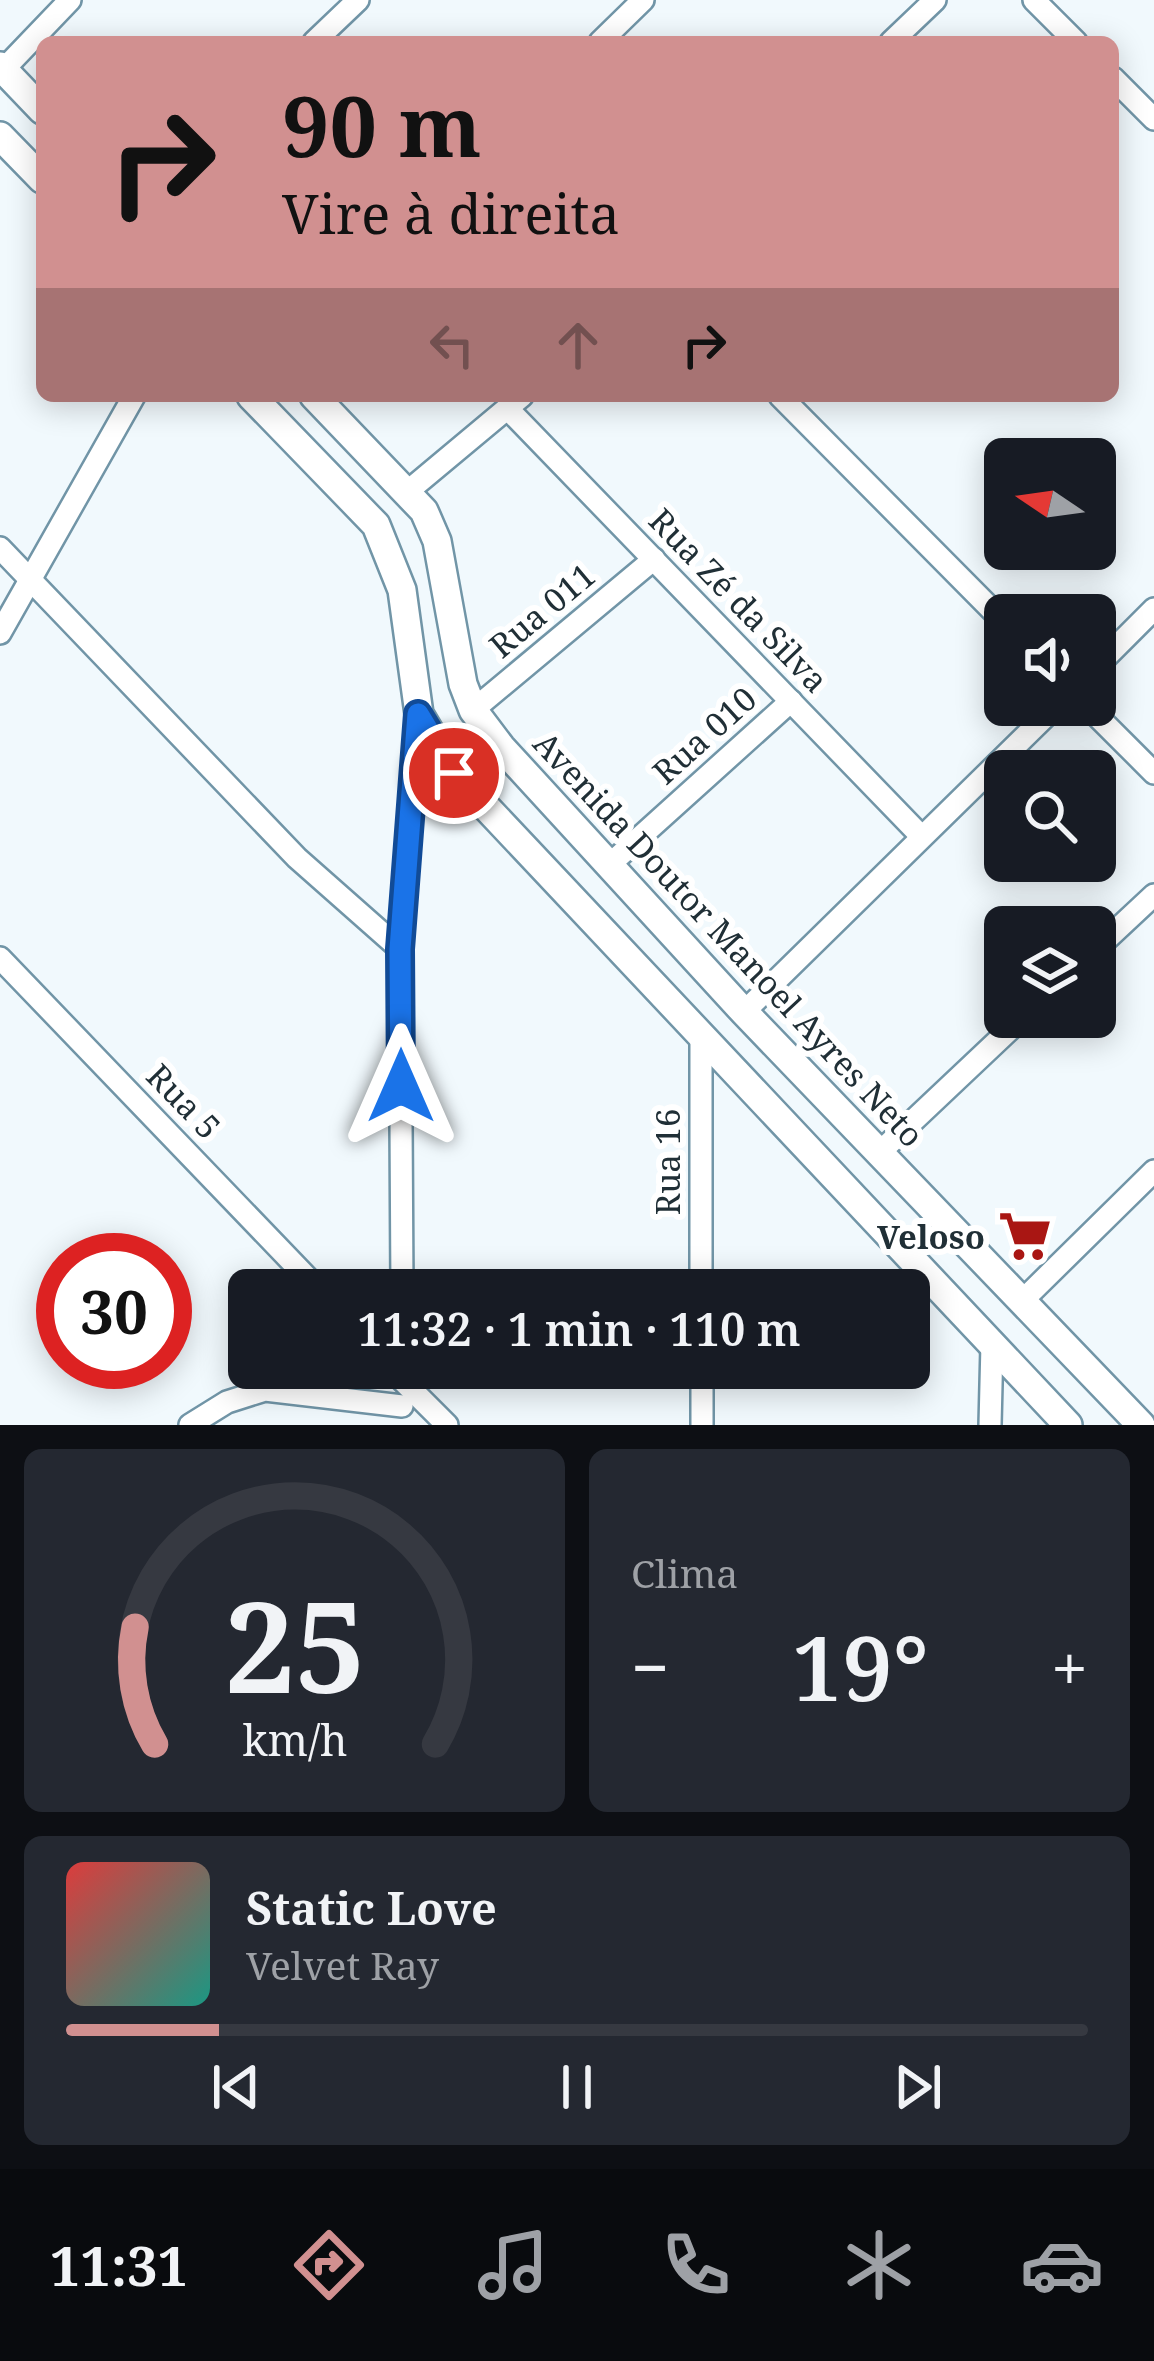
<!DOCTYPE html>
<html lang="pt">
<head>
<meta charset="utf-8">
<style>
	:root { --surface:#171b24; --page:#242831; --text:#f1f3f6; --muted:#9ea1a6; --line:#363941; --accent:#d19090 }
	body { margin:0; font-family:"Noto Serif",serif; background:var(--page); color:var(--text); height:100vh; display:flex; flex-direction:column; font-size:45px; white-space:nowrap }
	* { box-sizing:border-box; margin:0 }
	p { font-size:39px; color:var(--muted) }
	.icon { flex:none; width:66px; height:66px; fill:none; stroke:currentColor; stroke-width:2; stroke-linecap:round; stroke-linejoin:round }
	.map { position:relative; height:1425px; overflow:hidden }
	.side { display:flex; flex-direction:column; gap:24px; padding:24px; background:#0d0f14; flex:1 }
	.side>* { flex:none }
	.top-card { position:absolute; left:36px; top:36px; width:1083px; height:366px; border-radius:18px; box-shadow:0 6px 30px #0003; background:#d19090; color:#111; overflow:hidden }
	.needle { width:78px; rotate:283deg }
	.fabs { position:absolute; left:984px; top:438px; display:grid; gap:24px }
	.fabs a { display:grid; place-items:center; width:132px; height:132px; border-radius:18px; background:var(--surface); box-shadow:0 6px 30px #0003; font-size:60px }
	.speed { position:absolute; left:36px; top:1233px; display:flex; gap:24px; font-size:60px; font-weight:700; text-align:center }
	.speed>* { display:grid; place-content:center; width:156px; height:156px; border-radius:50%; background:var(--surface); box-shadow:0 6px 30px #0003; line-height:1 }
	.speed .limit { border:18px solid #d22; background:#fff; color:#111 }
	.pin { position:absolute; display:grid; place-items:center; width:102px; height:102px; color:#fff; margin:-51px; border:6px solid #fff; border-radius:50%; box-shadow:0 3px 12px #0007 }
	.me { position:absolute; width:132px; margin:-66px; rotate:0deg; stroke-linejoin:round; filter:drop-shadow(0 0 9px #0008) }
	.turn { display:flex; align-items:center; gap:42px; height:252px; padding:0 48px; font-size:54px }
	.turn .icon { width:156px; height:156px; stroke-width:2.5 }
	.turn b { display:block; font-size:84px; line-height:102px }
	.lanes { display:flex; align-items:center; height:114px; padding:0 48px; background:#0003; justify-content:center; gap:60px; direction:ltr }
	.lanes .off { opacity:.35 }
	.big { font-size:90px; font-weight:600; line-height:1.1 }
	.side .card { flex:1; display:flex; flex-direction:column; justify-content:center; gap:18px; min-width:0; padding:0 42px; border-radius:18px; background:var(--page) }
	.side .dial { align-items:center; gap:0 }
	.dial svg { height:312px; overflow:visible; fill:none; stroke:var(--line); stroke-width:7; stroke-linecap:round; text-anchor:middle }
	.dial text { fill:var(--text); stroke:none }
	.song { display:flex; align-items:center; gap:36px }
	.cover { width:144px; height:144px; border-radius:18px; background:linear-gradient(135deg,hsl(0 70% 55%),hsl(170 70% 35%)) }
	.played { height:12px; border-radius:6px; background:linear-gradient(90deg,var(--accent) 15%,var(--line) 15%) }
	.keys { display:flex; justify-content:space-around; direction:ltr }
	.heat { display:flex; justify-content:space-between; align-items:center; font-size:66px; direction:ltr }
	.side .tiles { flex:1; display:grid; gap:24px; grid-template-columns:1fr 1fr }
	.card:last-child { grid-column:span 2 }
	.trip { position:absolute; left:228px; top:1269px; width:702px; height:120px; border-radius:18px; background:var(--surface); box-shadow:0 6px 30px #0003; font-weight:600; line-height:120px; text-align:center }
	.dock { display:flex; height:192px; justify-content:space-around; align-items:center; background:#090b0e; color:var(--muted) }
	.dock .icon { width:84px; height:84px }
	.dock .current { color:var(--accent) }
	.dock b { font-size:54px; color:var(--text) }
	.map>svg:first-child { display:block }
</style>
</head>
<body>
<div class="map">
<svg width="1154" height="1425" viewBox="0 0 1154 1425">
	<rect width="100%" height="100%" fill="#f1f9fd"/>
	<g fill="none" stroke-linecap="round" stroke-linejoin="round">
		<g stroke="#7195a7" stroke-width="26">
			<g id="minor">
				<polyline points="1034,0 1076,42"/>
				<polyline points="314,42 358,0"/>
				<polyline points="600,42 643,0"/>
				<polyline points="891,42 935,0"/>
				<polyline points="3,70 70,0"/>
				<polyline points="1113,78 1154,119"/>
				<polyline points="780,396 1005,623"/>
				<polyline points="508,409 921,836"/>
				<polyline points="407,492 522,396"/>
				<polyline points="0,548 297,858 400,949"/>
				<polyline points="0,633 134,396"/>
				<polyline points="1095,668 1154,609"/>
				<polyline points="1086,705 1154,773"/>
				<polyline points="473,710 654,559"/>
				<polyline points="608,866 791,701"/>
				<polyline points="1095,950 1154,895"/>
				<polyline points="0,958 319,1290"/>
				<polyline points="744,1012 1057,705"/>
				<polyline points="879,1153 1023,1017"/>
				<polyline points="402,1290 400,949 419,714"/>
				<polyline points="701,1290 701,1034"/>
				<polyline points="1024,1299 1154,1171"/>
				<polyline points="390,1368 447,1425"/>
				<polyline points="190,1425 227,1402 265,1390 402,1406"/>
				<polyline points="702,1425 702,1368"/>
				<polyline points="990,1425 992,1344"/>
			</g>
		</g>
		<g stroke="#7195a7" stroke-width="32">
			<g id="tertiary">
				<polyline points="0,66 42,110"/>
				<polyline points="0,136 42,179"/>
				<polyline points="251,396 376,525 402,590 419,714 454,773 1068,1425"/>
				<polyline points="314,396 424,511 437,541 463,684 473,710 501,747 744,1012 1141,1425"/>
			</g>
		</g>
		<use href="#minor" stroke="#fff" stroke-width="21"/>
		<use href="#tertiary" stroke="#fff" stroke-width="27"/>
	</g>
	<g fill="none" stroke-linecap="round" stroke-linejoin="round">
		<g stroke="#114b97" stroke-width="30">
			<polyline id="route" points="401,1086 400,949 418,714 454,773"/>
		</g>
		<use href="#route" stroke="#1a73e8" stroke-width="21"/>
	</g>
	<defs>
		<g id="supermarket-bare" transform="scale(4.14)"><path d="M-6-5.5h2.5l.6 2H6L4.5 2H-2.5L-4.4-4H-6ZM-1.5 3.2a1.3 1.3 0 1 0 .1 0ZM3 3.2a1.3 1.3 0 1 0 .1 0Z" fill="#a91613" stroke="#fff" stroke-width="2.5" paint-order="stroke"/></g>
	</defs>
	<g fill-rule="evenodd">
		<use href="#supermarket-bare" x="1025" y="1236"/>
	</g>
	<g text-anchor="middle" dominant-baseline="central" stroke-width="12" stroke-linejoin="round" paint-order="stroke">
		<g font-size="33" fill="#202f36" stroke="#fff">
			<text transform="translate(739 600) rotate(46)">Rua Zé da Silva</text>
			<text transform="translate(542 610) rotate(-40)">Rua 011</text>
			<text transform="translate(704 735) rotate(-42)">Rua 010</text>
			<text transform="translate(729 939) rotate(47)">Avenida Doutor Manoel Ayres Neto</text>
			<text transform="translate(184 1101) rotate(46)">Rua 5</text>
			<text transform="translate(667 1162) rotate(-90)">Rua 16</text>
		</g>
		<g font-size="33" font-weight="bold" fill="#202f36" stroke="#fff" text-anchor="end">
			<text x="985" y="1236">Veloso</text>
		</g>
	</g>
</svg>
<div class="fabs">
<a><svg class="needle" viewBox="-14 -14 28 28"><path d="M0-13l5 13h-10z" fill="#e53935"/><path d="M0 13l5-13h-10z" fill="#9ea1a6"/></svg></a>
<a><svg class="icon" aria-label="sound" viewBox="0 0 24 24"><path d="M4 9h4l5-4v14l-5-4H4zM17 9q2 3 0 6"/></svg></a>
<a><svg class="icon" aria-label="search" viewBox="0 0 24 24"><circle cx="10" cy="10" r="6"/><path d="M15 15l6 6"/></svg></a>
<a><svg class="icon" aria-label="layers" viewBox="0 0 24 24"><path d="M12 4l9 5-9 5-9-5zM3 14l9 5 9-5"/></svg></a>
</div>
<div class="speed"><div class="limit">30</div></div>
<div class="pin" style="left:454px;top:773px;background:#d93025"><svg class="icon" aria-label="arrive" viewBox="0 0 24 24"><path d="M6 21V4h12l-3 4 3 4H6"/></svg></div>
<svg class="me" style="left:401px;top:1086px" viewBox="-20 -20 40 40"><path d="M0-17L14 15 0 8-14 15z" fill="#1a73e8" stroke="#fff" stroke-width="4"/></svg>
<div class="trip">11:32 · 1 min · 110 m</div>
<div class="top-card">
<div class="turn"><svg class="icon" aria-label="right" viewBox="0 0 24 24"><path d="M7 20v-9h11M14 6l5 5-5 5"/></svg><div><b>90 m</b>Vire à direita</div></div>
<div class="lanes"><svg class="icon off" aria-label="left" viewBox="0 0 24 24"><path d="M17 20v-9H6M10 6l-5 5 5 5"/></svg><svg class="icon off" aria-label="ahead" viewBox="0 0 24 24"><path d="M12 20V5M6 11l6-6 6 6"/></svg><svg class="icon" aria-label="right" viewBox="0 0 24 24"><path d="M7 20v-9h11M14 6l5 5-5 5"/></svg></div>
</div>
</div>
<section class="side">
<div class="tiles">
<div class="card dial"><svg viewBox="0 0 100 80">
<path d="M14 69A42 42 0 1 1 86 69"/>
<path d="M14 69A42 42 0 0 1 9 39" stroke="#d19090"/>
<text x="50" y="56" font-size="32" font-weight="700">25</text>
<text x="50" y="72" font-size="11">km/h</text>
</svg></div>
<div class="card"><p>Clima</p>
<div class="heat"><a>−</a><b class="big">19°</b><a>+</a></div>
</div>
<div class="card">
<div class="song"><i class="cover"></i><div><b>Static Love</b><p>Velvet Ray</p></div></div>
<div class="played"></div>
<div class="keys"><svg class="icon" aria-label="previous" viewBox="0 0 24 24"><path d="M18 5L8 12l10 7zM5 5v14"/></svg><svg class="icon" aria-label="pause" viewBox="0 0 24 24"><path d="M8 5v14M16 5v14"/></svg><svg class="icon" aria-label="next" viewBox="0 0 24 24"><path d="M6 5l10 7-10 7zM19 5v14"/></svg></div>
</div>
</div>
</section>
<nav class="dock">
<b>11:31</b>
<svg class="icon current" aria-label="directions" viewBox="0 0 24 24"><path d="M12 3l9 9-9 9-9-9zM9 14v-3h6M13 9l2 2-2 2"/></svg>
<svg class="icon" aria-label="music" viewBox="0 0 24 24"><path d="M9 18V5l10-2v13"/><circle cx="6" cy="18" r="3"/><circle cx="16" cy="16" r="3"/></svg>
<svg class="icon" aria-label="phone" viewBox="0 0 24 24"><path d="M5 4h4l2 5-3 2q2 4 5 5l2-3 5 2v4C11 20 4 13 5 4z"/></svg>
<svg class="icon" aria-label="climate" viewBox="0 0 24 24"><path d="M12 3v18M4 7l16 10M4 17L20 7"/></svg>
<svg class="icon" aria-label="car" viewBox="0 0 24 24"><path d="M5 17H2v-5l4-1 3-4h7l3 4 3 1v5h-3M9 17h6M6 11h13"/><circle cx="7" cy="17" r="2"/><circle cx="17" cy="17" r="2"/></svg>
</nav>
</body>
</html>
